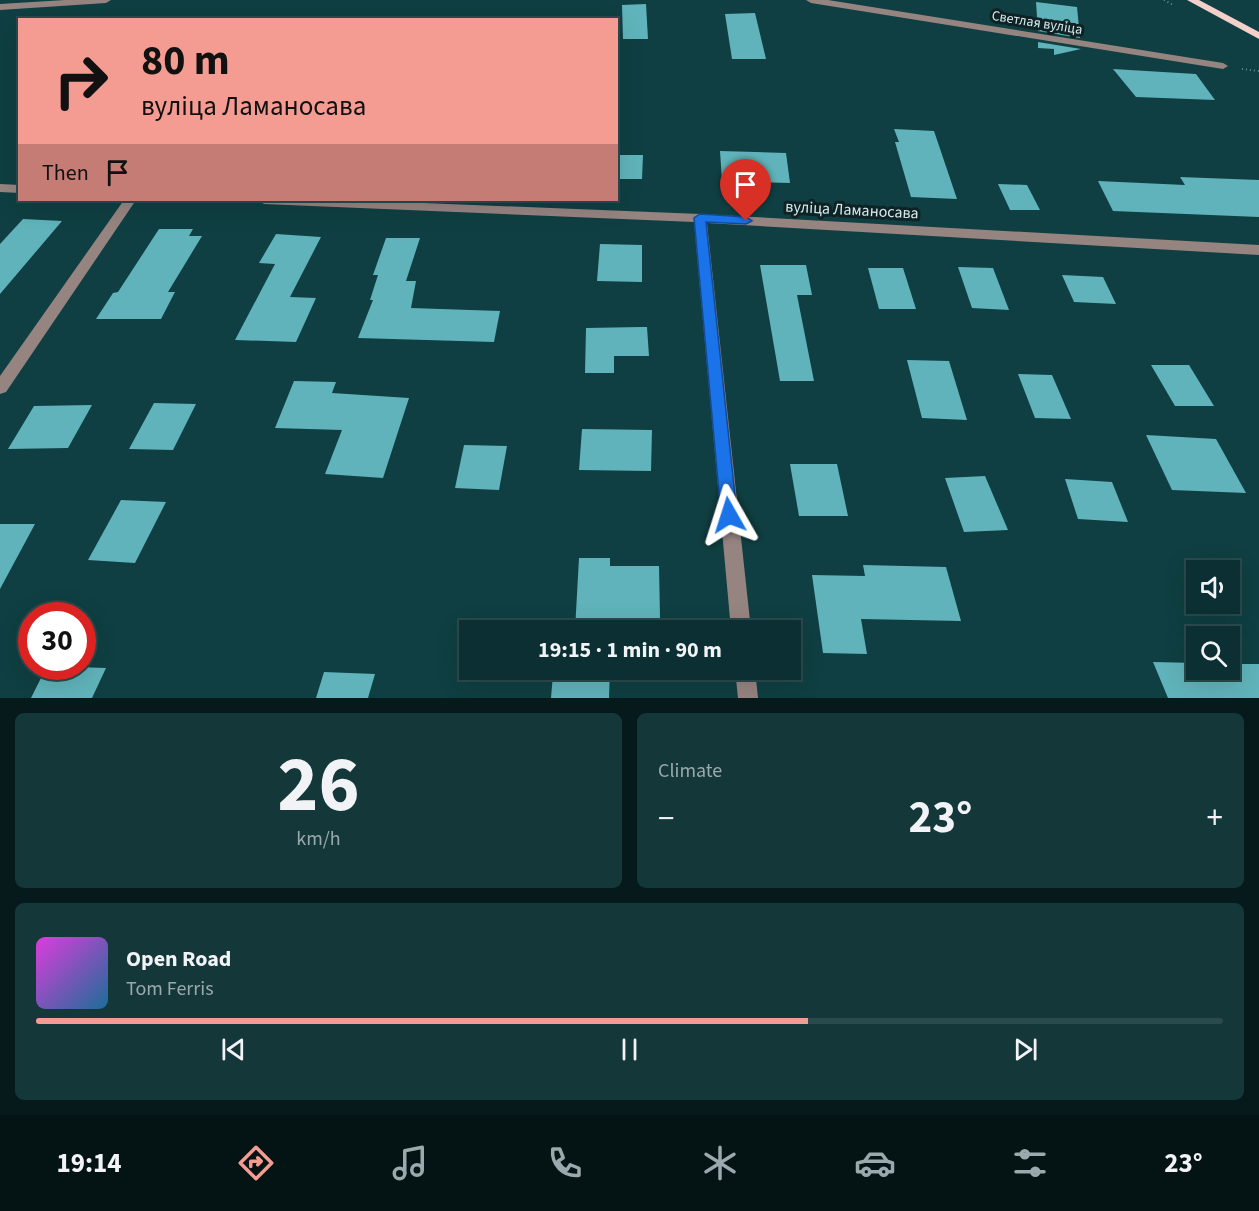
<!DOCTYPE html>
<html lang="en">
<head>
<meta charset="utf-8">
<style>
	:root { --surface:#0b2f32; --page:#14373a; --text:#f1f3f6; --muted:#9aa9ac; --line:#2b4a4d; --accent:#f59c92 }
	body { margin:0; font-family:"Source Sans 3",sans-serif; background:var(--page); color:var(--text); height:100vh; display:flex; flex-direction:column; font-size:22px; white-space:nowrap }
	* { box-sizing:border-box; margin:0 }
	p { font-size:20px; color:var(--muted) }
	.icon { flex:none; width:33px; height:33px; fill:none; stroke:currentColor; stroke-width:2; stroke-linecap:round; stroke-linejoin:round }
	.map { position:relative; height:698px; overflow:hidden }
	.panel { display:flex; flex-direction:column; gap:15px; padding:15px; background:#061a1c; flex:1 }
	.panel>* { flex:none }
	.top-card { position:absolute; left:18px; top:18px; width:600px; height:183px; border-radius:0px; box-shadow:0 6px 24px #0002,0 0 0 2px var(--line); background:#f59c92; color:#111; overflow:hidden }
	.buttons { position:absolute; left:1186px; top:560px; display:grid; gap:12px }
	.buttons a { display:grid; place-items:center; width:54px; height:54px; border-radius:0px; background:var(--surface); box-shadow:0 6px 24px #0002,0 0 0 2px var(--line); font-size:30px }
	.speed { position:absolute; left:18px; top:602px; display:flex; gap:12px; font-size:30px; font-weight:700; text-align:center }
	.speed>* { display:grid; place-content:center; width:78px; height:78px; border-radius:50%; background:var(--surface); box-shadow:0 6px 24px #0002,0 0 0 2px var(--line); line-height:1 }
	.speed .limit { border:9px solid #d22; background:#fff; color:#111 }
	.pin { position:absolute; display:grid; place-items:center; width:51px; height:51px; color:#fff; margin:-62px -26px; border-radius:50% 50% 50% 0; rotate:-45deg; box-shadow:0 0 6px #0007 }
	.pin .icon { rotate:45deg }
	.me { position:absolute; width:66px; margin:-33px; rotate:354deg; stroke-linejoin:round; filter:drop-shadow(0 0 4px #0008) }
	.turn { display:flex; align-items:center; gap:21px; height:126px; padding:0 24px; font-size:27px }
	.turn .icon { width:78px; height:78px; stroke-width:2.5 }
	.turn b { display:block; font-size:42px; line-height:51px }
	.then { display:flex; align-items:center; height:57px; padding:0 24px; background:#0003; gap:12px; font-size:22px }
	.big { font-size:45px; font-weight:700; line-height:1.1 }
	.panel .widget { flex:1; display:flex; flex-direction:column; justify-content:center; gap:9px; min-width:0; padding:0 21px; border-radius:9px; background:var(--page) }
	.panel .dial { align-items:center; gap:0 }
	.dial b { font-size:78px; line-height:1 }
	.song { display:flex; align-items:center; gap:18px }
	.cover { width:72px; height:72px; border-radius:9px; background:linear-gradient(135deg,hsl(300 70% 55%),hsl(200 70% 35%)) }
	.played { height:6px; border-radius:3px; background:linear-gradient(90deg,var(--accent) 65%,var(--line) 65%) }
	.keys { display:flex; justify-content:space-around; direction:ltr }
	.heat { display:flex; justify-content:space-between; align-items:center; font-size:33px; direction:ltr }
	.panel .tiles { flex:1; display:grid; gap:15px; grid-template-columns:1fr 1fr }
	.widget:last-child { grid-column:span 2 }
	.trip { position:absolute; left:459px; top:620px; width:342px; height:60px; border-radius:0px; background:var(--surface); box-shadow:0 6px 24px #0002,0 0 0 2px var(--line); font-weight:700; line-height:60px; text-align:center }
	.menu { display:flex; height:96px; justify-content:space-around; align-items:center; background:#041314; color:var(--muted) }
	.menu .icon { width:42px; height:42px }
	.menu .selected { color:var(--accent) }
	.menu b { font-size:27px; color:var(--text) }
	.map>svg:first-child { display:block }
</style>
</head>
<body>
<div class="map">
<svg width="1259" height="698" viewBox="0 0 1259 698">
	<rect width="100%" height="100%" fill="#0f3f42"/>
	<g fill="#60b3ba">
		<polygon points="1036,2 1077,7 1080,38 1038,31"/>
		<polygon points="646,4 648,39 623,39 622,5"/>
		<polygon points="755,13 766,59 732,59 725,14"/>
		<polygon points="1038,42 1081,49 1054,55 1054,49 1038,48"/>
		<polygon points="1113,69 1196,74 1215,100 1136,97"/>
		<polygon points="894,129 934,131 957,199 911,197 895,142 899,142"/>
		<polygon points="720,151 786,153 790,183 722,181"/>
		<polygon points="616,155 643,155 642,179 616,179"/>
		<polygon points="1180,177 1259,180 1259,217 1113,211 1098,181 1185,185"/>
		<polygon points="998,184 1027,185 1040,210 1010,210"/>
		<polygon points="23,219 62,221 0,294 0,244"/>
		<polygon points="159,229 193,229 189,236 202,236 168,292 175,292 161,319 96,319 113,293 118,292"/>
		<polygon points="276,234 321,237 290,297 316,298 296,342 235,340 275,264 259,263"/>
		<polygon points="386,238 420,238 406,281 416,281 411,308 500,311 494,342 358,338 373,300 370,300 378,275 373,275"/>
		<polygon points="600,244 642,245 642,282 597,281"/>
		<polygon points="760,265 806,265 812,295 797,295 814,381 780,381"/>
		<polygon points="958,267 993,268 1009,310 972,308"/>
		<polygon points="868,268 903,268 916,309 879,309"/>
		<polygon points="1062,275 1103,277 1116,304 1074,302"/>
		<polygon points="641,327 647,327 649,356 614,356 614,373 585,373 586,328"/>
		<polygon points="907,360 949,361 967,420 922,418"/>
		<polygon points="1151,365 1189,365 1214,406 1175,406"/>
		<polygon points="1018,374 1052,375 1071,419 1035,418"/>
		<polygon points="294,381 336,382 332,393 409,398 383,478 325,474 342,430 275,428"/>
		<polygon points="154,403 196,404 173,450 129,449"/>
		<polygon points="92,405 68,448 8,449 34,406"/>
		<polygon points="582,429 652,430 651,471 579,470"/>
		<polygon points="1146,435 1216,439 1246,493 1172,490"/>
		<polygon points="464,445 507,446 499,490 455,488"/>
		<polygon points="790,464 837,464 848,516 799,516"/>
		<polygon points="985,476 1008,530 964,532 945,478"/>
		<polygon points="1065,479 1112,482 1128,522 1078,519"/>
		<polygon points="121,500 166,502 135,563 88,560"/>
		<polygon points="0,524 35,524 0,589"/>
		<polygon points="579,558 610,558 610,566 659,566 660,618 616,618 616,630 575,630"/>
		<polygon points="863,565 946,567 961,621 861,619 867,654 823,653 812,575 865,576"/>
		<polygon points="1153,662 1197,663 1197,669 1230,669 1230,664 1259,664 1259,698 1168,698"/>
		<polygon points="47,666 106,668 92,698 31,698"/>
		<polygon points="573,669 610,669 609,698 551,698 553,674 573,674"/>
		<polygon points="324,672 375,674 368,698 316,698"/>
	</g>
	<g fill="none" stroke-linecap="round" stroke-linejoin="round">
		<g stroke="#678c8e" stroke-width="2" stroke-dasharray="1 3" stroke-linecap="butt">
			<polyline points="1164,0 1173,5"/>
			<polyline points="1242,69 1259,71"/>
		</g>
		<g fill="#968481" fill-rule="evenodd">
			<polygon points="65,0 111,0 106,3 0,10 0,4"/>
			<polygon points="806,0 828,0 1223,63 1228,66 1223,69 811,3"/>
			<polygon points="0,184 20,185 20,193 0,192"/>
			<polygon points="124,200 136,200 6,392 0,394 0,376"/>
			<polygon points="258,200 349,200 700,214 1259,245 1259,255 707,223 751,630 731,630 694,222 264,204"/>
			<polygon points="735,669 755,669 758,698 738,698"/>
		</g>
		<polygon fill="#f4d0cb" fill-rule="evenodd" points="1187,0 1199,0 1259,32 1259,39"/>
	</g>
	<polygon fill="#1a73e8" stroke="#114b97" stroke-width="1.5" points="700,214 746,217 752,221 746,224 706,222 737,515 735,521 729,523 724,521 721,515 694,218"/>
	<g text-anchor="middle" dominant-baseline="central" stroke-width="6" stroke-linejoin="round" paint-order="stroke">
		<g font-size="14" fill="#d3eaec" stroke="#0f2224">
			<text transform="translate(1037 23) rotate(9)">Светлая вуліца</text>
		</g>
		<g font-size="16" fill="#d3eaec" stroke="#0f2224">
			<text transform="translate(852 210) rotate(3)">вуліца Ламаносава</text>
		</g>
	</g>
</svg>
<div class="buttons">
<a><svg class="icon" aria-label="sound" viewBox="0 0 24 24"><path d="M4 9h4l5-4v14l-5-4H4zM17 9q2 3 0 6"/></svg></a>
<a><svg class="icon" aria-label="search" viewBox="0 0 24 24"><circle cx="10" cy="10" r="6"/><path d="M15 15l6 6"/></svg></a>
</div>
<div class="speed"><div class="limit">30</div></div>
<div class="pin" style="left:746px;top:221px;background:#d93025"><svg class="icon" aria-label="arrive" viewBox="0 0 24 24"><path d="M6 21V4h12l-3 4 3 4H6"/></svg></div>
<svg class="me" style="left:729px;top:515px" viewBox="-20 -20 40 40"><path d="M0-17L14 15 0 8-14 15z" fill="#1a73e8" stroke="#fff" stroke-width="4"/></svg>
<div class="trip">19:15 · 1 min · 90 m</div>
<div class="top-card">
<div class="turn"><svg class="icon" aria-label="right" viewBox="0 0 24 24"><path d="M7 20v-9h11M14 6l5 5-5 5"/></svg><div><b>80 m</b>вуліца Ламаносава</div></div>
<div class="then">Then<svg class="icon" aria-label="arrive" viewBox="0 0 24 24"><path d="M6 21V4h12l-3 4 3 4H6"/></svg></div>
</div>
</div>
<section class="panel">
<div class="tiles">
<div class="widget dial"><b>26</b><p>km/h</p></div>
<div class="widget"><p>Climate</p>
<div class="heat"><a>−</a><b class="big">23°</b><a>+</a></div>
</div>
<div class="widget">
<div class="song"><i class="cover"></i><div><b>Open Road</b><p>Tom Ferris</p></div></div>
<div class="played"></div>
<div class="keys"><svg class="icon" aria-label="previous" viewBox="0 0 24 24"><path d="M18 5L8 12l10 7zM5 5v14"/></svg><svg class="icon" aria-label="pause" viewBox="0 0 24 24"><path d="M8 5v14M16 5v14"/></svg><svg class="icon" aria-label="next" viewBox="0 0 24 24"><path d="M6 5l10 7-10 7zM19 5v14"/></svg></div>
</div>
</div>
</section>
<nav class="menu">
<b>19:14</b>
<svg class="icon selected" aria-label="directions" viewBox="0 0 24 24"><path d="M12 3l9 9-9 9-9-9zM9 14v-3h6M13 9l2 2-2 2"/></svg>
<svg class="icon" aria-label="music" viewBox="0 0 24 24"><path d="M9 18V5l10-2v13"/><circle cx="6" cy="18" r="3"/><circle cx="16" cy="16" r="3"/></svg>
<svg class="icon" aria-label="phone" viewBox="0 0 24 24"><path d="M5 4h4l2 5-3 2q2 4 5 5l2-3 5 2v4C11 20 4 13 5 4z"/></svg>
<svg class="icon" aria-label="climate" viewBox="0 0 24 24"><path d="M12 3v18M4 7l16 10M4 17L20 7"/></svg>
<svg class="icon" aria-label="car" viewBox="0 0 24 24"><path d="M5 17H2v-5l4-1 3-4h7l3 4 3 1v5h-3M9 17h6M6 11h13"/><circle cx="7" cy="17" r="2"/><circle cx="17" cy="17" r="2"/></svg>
<svg class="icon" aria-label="filters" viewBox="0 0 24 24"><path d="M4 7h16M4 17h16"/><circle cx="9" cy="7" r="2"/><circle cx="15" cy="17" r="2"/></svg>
<b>23°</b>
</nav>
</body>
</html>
